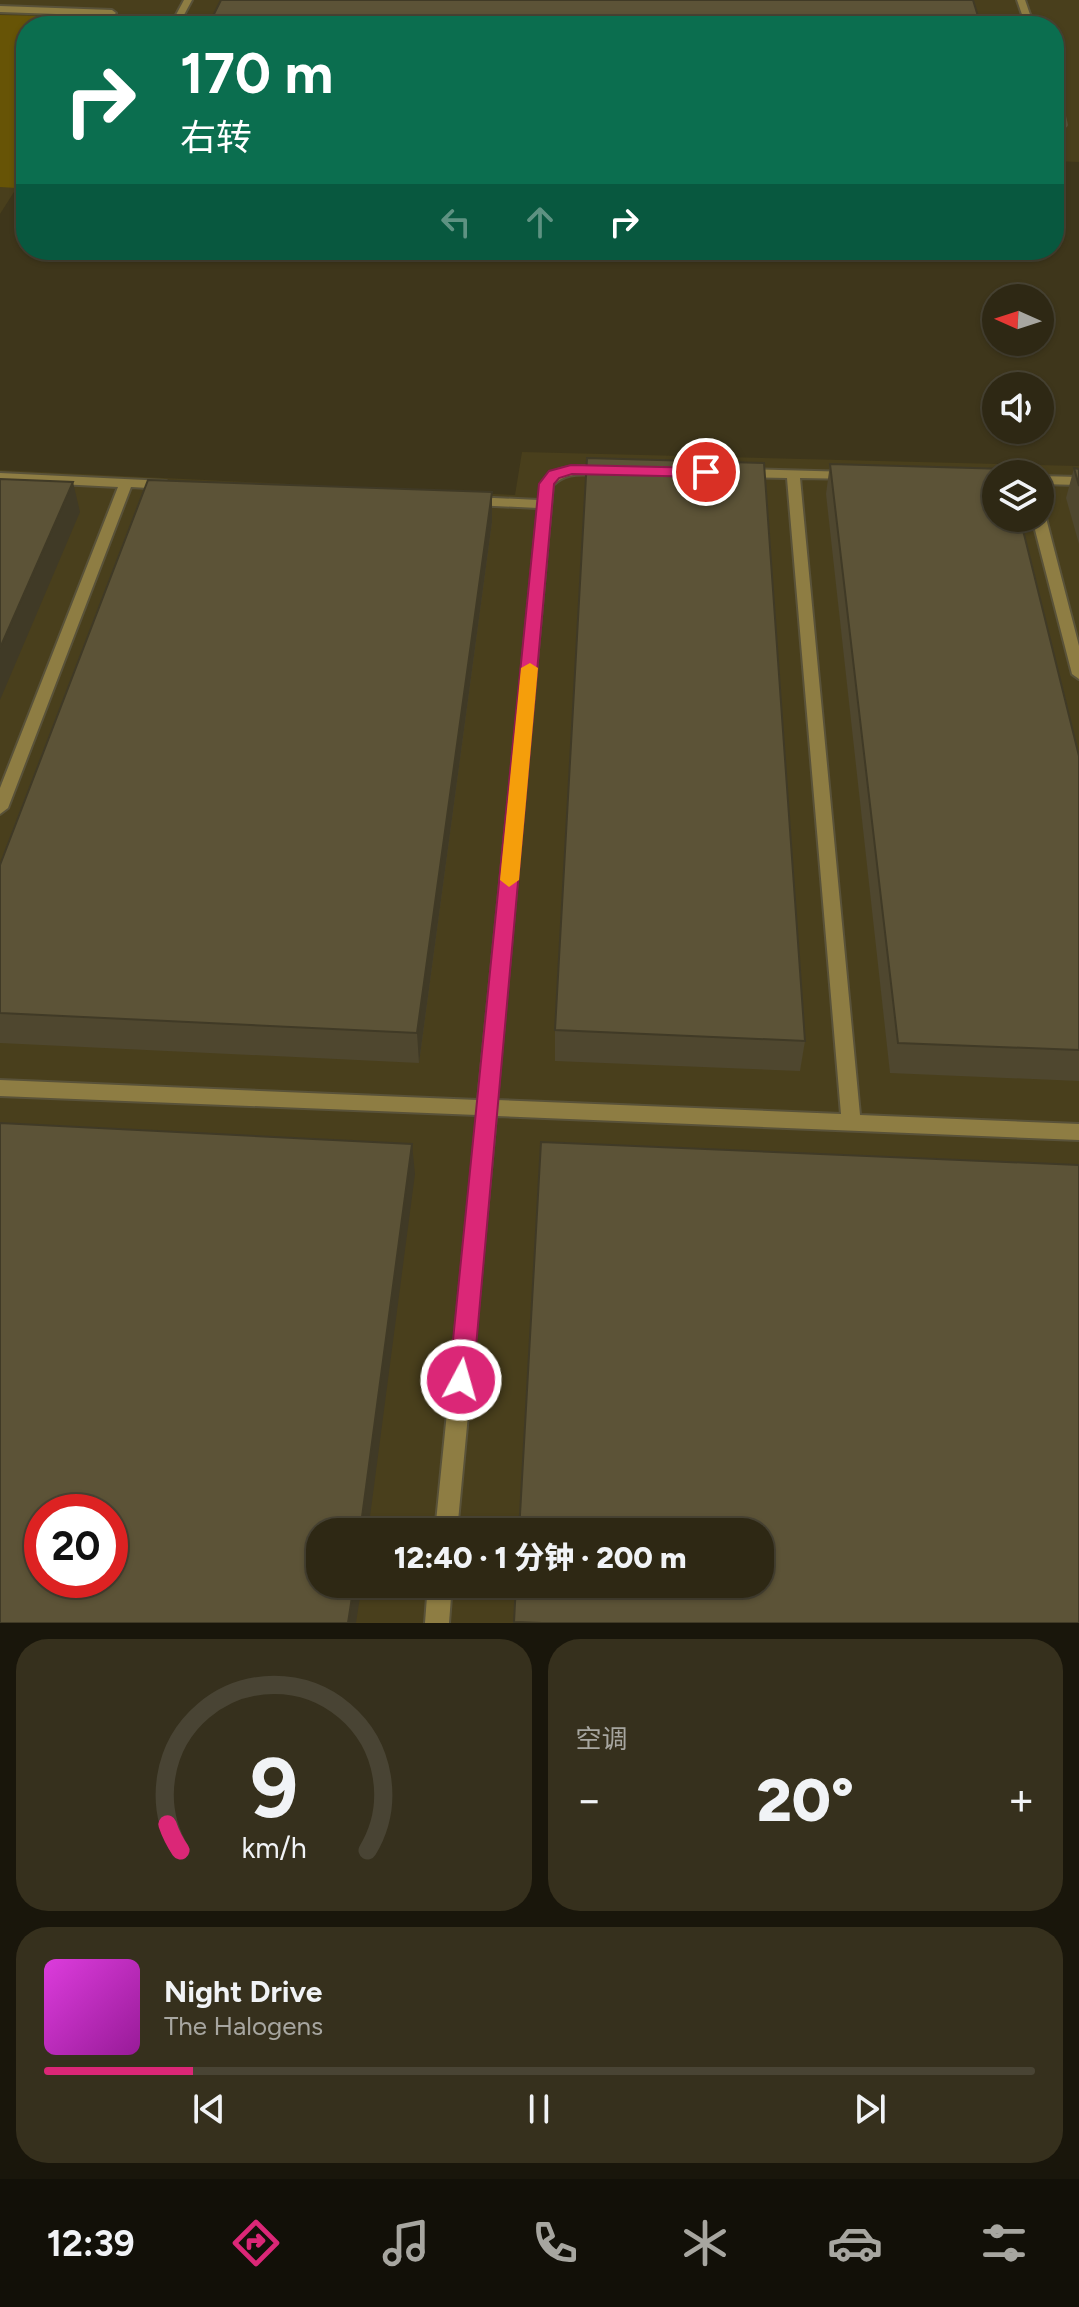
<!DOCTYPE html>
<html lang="zh">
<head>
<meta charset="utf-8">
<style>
	:root { --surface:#2e2814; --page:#36301d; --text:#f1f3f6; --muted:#a7a6a0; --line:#494434; --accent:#db2777 }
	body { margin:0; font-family:Figtree,"Noto Sans SC",sans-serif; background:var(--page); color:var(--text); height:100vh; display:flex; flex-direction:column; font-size:30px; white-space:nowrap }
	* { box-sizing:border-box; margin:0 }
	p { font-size:26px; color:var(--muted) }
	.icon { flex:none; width:44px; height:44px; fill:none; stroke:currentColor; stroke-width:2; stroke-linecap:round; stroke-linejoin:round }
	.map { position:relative; height:1623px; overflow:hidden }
	.sheet { display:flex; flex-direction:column; gap:16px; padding:16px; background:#19160b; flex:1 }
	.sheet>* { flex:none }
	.hud { position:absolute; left:16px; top:16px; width:1048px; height:244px; border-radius:32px; box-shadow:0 2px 6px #0004,0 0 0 2px var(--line); background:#0b6e4f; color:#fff; overflow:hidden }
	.needle { width:52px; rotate:273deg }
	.tools { position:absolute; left:982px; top:284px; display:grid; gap:16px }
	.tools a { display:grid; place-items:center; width:72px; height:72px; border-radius:50%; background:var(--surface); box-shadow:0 2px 6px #0004,0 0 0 2px var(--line); font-size:40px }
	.speed { position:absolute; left:24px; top:1494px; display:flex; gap:16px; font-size:40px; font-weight:700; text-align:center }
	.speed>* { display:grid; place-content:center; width:104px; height:104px; border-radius:50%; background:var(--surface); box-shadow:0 2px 6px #0004,0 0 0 2px var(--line); line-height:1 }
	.speed .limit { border:12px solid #d22; background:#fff; color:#111 }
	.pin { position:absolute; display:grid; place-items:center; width:68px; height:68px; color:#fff; margin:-34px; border:4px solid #fff; border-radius:50%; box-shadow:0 2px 8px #0007 }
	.me { position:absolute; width:88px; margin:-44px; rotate:6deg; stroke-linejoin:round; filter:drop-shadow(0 0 6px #0008) }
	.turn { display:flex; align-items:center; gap:28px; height:168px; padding:0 32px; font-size:36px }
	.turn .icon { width:104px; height:104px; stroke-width:2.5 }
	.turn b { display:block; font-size:56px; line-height:68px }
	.lanes { display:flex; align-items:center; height:76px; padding:0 32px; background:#0003; justify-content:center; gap:40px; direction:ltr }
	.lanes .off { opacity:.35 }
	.big { font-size:60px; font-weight:800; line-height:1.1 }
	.sheet .card { flex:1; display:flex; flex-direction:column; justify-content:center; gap:12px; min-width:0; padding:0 28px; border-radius:32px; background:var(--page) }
	.sheet .dial { align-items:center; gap:0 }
	.dial svg { height:208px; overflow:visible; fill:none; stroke:var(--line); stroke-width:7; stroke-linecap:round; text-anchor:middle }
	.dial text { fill:var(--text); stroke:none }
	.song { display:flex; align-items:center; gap:24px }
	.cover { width:96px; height:96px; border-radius:12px; background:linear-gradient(135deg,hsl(300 70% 55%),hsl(300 70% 35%)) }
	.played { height:8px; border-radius:4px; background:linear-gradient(90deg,var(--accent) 15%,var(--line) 15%) }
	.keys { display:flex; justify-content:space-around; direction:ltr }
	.heat { display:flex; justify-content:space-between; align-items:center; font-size:44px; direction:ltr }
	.sheet .tiles { flex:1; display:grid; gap:16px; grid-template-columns:1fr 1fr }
	.card:last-child { grid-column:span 2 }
	.trip { position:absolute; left:306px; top:1518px; width:468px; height:80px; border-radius:32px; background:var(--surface); box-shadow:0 2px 6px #0004,0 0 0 2px var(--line); font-weight:800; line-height:80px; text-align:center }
	.dock { display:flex; height:128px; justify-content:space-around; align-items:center; background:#121008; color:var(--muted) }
	.dock .icon { width:56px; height:56px }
	.dock .on { color:var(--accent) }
	.dock b { font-size:36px; color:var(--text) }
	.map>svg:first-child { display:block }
</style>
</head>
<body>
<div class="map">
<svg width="1079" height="1623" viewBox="0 0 1079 1623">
	<rect width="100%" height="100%" fill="#3e361b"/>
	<g fill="#493f1c" fill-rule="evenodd">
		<polygon points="0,0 1079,0 1079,162 1054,161 1054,26 26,26 26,173 0,214"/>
		<path d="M522 452 1079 466V1623H0V470L515 495ZM996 474H1040V518H996ZM42 1512H110V1580H42ZM320 1532H760V1584H320Z"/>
	</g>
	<polygon fill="#675406" points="0,15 124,18 119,26 26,26 26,173 17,188 0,187"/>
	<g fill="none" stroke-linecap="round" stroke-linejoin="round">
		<g stroke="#595239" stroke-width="4">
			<g id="service">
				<polygon points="184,0 192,0 178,26 170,26"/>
				<polygon points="1017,0 1025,0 1034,26 1026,26"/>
				<polygon points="0,6 112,10 116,13 112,16 0,12"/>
				<polygon points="1054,91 1059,94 1066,125 1054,138 1056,125"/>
				<path d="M582 466H607L613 470C595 482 574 465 553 485L497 1100 841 1114 787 478 746 477 740 473 746 469 851 472 856 473V479L800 478 860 1115 1079 1124V1140L496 1116 457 1532H435L477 1115 0 1096V1080L478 1100 538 508 473 505 466 501 473 497 539 500C542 472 555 467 582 466Z"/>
				<polygon points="0,473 166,481 172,485 166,489 131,487 8,808 0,814 0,788 118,487 0,481"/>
				<polygon points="1040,476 1079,477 1079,485 1040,484"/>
				<polygon points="1040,514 1046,518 1079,646 1079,679 1072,674 1032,518 1040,518"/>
				<polygon points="428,1584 452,1584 449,1623 425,1623"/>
			</g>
		</g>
		<use href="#service" fill="#8e7d43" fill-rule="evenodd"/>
	</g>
	<g fill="#4f472f">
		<polygon points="830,464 1079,756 1079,1081 890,1073 826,494"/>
		<polygon points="1074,468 1079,469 1079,544 1066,498"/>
		<polygon points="492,492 492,522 419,1063 0,1043 0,865"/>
		<polygon points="555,1030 805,1041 800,1071 555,1061"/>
	</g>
	<g fill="#403a26">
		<polygon points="73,482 80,512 0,700 0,648"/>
		<polygon points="492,492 492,522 419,1063 417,1033"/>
		<polygon points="412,1144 415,1174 368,1532 360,1532"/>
		<polygon points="354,1584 362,1584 356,1623 348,1623"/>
	</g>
	<g fill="#5c5337" stroke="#403a26" stroke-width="2" fill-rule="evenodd">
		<polygon points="221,0 973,0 981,26 208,26"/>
		<polygon points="587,458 764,463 805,1041 555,1030"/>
		<polygon points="830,464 1008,469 1009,474 996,474 996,518 1020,518 1079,756 1079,1050 898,1043"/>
		<polygon points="1074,468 1079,469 1079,486"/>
		<polygon points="0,479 73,482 0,648"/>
		<polygon points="148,480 492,492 417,1033 0,1013 0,865"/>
		<path d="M0 1123 412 1144 360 1532H320V1584H354L348 1623H0ZM42 1512H110V1580H42Z"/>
		<polygon points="541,1142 1079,1165 1079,1623 542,1623 514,1622 516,1584 760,1584 760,1532 519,1532"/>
	</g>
	<polygon fill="#db2777" stroke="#8e194d" stroke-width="2" points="571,465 706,468 713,472 706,477 572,474 559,478 554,484 473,1380 469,1388 461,1392 452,1388 449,1380 539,484 549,471"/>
	<polygon fill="#f59e0b" points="530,663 538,668 519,880 509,887 500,880 521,668"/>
</svg>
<div class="tools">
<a><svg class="needle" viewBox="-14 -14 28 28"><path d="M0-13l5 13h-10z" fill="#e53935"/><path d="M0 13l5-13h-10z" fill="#a7a6a0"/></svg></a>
<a><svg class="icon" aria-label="sound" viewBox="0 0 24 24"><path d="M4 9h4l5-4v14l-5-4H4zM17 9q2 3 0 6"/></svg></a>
<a><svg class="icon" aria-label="layers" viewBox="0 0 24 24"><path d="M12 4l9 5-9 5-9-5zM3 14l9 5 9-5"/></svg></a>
</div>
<div class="speed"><div class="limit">20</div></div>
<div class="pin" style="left:706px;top:472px;background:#d93025"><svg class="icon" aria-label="arrive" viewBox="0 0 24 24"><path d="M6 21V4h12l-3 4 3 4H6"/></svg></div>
<svg class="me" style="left:461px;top:1380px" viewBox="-20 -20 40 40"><circle r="17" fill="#db2777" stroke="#fff" stroke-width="3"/><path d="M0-11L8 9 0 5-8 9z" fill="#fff"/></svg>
<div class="trip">12:40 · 1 分钟 · 200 m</div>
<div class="hud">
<div class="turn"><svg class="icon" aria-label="right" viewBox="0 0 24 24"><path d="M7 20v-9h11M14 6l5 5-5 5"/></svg><div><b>170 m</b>右转</div></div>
<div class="lanes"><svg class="icon off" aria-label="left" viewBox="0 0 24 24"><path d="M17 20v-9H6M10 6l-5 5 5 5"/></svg><svg class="icon off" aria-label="ahead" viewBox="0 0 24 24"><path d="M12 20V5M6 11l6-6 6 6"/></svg><svg class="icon" aria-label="right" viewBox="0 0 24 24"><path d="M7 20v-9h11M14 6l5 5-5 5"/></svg></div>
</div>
</div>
<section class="sheet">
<div class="tiles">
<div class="card dial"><svg viewBox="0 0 100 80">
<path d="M14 69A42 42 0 1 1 86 69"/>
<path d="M14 69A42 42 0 0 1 9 59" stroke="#db2777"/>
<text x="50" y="56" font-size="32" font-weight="700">9</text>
<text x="50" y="72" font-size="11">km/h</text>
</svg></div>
<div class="card"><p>空调</p>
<div class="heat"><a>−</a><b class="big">20°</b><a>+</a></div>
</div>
<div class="card">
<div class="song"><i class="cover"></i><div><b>Night Drive</b><p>The Halogens</p></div></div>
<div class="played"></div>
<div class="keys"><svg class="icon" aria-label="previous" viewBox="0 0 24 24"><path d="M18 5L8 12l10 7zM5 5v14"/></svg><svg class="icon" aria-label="pause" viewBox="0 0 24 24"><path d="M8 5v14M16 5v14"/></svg><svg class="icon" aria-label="next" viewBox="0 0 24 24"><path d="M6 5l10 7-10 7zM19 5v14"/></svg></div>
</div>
</div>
</section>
<nav class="dock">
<b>12:39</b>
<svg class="icon on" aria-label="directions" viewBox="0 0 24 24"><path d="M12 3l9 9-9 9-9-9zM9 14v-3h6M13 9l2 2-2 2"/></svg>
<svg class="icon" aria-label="music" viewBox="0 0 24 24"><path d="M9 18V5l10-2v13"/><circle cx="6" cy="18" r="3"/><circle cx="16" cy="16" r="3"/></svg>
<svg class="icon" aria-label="phone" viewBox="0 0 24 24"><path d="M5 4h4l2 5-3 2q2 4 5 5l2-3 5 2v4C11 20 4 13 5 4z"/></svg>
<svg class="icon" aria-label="climate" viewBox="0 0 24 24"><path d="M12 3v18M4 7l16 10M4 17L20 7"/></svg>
<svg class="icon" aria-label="car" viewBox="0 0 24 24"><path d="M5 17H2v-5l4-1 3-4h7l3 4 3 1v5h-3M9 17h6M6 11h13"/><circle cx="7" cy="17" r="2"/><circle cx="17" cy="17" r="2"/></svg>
<svg class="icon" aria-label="filters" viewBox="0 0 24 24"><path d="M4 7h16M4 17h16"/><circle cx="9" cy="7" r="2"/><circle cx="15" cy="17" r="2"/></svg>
</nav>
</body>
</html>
